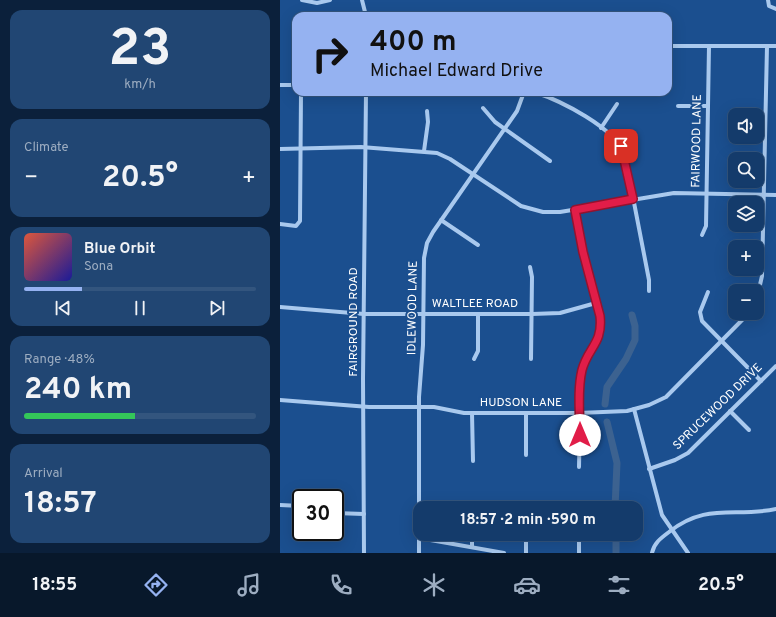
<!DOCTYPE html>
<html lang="en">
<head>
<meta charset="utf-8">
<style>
	:root { --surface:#143b6b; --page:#214673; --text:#f1f3f6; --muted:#9dadc1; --line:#33557e; --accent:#95b2f1 }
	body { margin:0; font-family:Overpass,sans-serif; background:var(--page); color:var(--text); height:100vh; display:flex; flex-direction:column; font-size:15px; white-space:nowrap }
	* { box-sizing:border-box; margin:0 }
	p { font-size:13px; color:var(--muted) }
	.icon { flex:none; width:22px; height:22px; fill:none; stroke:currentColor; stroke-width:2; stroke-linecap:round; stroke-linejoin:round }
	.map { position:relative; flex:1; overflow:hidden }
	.details { display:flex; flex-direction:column; gap:10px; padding:10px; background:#0b203b; width:280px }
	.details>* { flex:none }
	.top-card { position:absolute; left:12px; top:12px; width:380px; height:84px; border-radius:12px; box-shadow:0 4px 16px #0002,0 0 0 1px var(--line); background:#95b2f1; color:#111; overflow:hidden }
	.controls { position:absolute; left:448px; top:108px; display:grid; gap:8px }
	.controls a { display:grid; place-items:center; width:36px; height:36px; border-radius:8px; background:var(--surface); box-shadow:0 4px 16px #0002,0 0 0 1px var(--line); font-size:20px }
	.speed { position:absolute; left:12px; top:489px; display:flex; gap:8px; font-size:20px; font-weight:700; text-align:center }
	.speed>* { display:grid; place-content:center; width:52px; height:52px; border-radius:50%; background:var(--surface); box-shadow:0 4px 16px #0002,0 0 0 1px var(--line); line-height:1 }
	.speed .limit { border:2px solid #111; border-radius:6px; background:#fff; color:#111 }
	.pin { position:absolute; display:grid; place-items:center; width:34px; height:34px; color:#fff; margin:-17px; border-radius:8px; box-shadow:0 2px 6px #0006 }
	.me { position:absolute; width:44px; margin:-22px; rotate:0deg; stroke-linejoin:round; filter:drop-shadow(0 0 3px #0008) }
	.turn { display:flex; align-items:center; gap:14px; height:84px; padding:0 12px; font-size:18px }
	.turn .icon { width:52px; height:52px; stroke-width:2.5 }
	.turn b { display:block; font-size:28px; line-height:34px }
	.big { font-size:30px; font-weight:700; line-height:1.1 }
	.details .card { flex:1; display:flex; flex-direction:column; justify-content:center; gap:6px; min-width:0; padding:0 14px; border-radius:12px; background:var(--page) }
	.details .dial { align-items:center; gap:0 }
	.dial b { font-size:52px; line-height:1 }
	.song { display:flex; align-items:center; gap:12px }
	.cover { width:48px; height:48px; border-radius:6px; background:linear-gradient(135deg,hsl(10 70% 55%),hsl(240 70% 35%)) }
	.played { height:4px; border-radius:2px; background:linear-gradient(90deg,var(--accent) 25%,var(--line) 25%) }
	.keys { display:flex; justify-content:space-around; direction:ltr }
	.heat { display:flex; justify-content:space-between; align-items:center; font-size:22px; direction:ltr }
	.charge { height:6px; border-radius:3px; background:linear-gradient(90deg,#34c759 48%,var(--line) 0) }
	.trip { position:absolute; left:133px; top:501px; width:230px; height:40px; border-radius:12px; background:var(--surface); box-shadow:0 4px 16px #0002,0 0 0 1px var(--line); font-weight:700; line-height:40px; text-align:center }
	.tab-bar { display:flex; height:64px; justify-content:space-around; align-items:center; background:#08182b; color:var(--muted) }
	.tab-bar .icon { width:28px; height:28px }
	.tab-bar .selected { color:var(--accent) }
	.tab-bar b { font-size:18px; color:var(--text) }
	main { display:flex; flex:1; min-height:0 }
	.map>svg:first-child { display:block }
</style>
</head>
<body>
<main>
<section class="details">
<div class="card dial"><b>23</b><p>km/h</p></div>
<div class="card"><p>Climate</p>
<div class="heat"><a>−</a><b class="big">20.5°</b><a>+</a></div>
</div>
<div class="card">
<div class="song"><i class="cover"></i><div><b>Blue Orbit</b><p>Sona</p></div></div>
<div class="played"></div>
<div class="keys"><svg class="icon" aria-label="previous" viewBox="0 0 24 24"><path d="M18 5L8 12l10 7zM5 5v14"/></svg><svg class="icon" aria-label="pause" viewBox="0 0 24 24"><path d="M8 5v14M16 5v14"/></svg><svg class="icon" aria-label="next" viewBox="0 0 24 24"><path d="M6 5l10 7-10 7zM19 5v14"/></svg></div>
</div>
<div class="card"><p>Range · 48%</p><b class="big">240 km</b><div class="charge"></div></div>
<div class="card"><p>Arrival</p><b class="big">18:57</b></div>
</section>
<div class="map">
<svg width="496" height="553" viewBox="0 0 496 553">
	<rect width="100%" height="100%" fill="#1b4f8f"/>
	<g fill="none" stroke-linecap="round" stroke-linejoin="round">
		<g stroke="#3c6290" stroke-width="7">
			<polyline points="325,404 327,387 346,359 355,340 355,326 352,315"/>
			<polyline points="327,422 337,463 335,508"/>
			<polyline points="336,534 336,553"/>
		</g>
		<g stroke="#a9c9ee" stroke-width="4">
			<polyline points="22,0 37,3 50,0"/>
			<polyline points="82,0 86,16"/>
			<polyline points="488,0 489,6 496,9"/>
			<polyline points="388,46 496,46"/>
			<polyline points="0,85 16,85"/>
			<path d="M254 92C279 100 337 128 345 156L369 280V291"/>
			<polyline points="398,106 428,106"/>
			<polyline points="203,108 215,122 270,161"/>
			<polyline points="321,128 337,104"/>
			<polyline points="0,149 81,147 157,153 170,159 241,206 263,212 280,212 394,193 496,195"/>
			<polyline points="144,151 148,122 147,111"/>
			<polyline points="295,210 303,252 321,324 318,340 305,362 301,372 299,467"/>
			<polyline points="161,220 198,245"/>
			<polyline points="0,224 16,226 20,221 21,92"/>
			<polyline points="422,235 426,226 429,46"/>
			<polyline points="250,267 252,277 251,359"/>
			<polyline points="428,292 420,312 422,321 481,381"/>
			<polyline points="477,298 482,276 487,46"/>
			<polyline points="0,307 84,314 252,314 280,313 316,303"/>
			<polyline points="194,359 198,351 198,314"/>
			<polyline points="0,400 89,407 154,407 184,413 299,413 347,411 369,405 386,397 469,313"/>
			<polyline points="354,409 382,515 408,553"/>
			<polyline points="450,411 469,430"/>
			<polyline points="192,413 193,461"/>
			<polyline points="246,455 246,413"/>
			<polyline points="369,469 395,460 408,453 496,366"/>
			<polyline points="0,505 21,506"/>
			<polyline points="55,513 84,514"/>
			<polyline points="139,538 224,553"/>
			<polyline points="192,547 192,534"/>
			<polyline points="84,553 83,379 86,92"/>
			<polyline points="139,553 139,397 143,345 144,258 147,243 153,232 237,111 244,92"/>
			<polyline points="246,553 246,534"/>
			<polyline points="299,553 299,534"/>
			<path d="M372 553C374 543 381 538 389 532 427 502 454 518 496 509"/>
		</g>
	</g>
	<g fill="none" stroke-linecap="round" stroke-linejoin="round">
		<g stroke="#92132f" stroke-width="10">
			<path id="route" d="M300 435C300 414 297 391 302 370 308 347 323 344 320 316L303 252 295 210 353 199 341 146"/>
		</g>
		<use href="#route" stroke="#e11d48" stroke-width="7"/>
	</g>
	<g text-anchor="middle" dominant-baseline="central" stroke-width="4" stroke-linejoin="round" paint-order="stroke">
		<g font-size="12" fill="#fff" stroke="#1b4f8f">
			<text transform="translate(417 141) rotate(-89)">FAIRWOOD LANE</text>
			<text x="195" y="304">WALTLEE ROAD</text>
			<text transform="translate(133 308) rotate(-89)">IDLEWOOD LANE</text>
			<text transform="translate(74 322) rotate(-90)">FAIRGROUND ROAD</text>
			<text x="241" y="403">HUDSON LANE</text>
			<text transform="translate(438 407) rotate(-44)">SPRUCEWOOD DRIVE</text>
		</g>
	</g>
</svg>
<div class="controls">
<a><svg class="icon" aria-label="sound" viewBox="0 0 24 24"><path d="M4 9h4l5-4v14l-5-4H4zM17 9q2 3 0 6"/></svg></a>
<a><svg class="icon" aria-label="search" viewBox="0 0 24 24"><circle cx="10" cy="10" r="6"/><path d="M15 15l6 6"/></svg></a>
<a><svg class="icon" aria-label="layers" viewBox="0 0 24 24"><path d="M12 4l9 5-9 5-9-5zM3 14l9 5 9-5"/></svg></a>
<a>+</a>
<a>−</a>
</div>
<div class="speed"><div class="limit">30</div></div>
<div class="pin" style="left:341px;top:146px;background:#d93025"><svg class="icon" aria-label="arrive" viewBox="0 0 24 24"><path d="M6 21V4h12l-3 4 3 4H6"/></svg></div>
<svg class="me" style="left:300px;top:435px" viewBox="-20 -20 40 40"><circle r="19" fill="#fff"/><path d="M0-13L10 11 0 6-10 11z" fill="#e11d48"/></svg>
<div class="trip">18:57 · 2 min · 590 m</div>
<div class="top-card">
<div class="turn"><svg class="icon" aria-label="right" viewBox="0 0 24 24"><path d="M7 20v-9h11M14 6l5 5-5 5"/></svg><div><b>400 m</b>Michael Edward Drive</div></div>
</div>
</div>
</main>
<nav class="tab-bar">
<b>18:55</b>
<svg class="icon selected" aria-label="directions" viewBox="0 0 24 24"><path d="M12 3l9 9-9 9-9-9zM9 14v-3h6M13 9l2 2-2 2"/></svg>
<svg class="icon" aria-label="music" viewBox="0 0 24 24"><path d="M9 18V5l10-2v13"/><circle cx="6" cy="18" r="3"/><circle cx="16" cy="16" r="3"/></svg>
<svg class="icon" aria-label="phone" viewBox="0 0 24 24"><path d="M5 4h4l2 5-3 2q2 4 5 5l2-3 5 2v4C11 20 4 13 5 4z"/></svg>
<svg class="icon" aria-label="climate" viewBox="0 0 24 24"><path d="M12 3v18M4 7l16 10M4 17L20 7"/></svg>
<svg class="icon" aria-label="car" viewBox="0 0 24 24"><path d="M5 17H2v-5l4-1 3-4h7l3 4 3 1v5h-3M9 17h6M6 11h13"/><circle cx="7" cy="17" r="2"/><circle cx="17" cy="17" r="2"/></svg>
<svg class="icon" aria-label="filters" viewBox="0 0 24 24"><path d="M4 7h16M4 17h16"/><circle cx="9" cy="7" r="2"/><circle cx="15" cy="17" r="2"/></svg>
<b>20.5°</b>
</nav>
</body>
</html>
